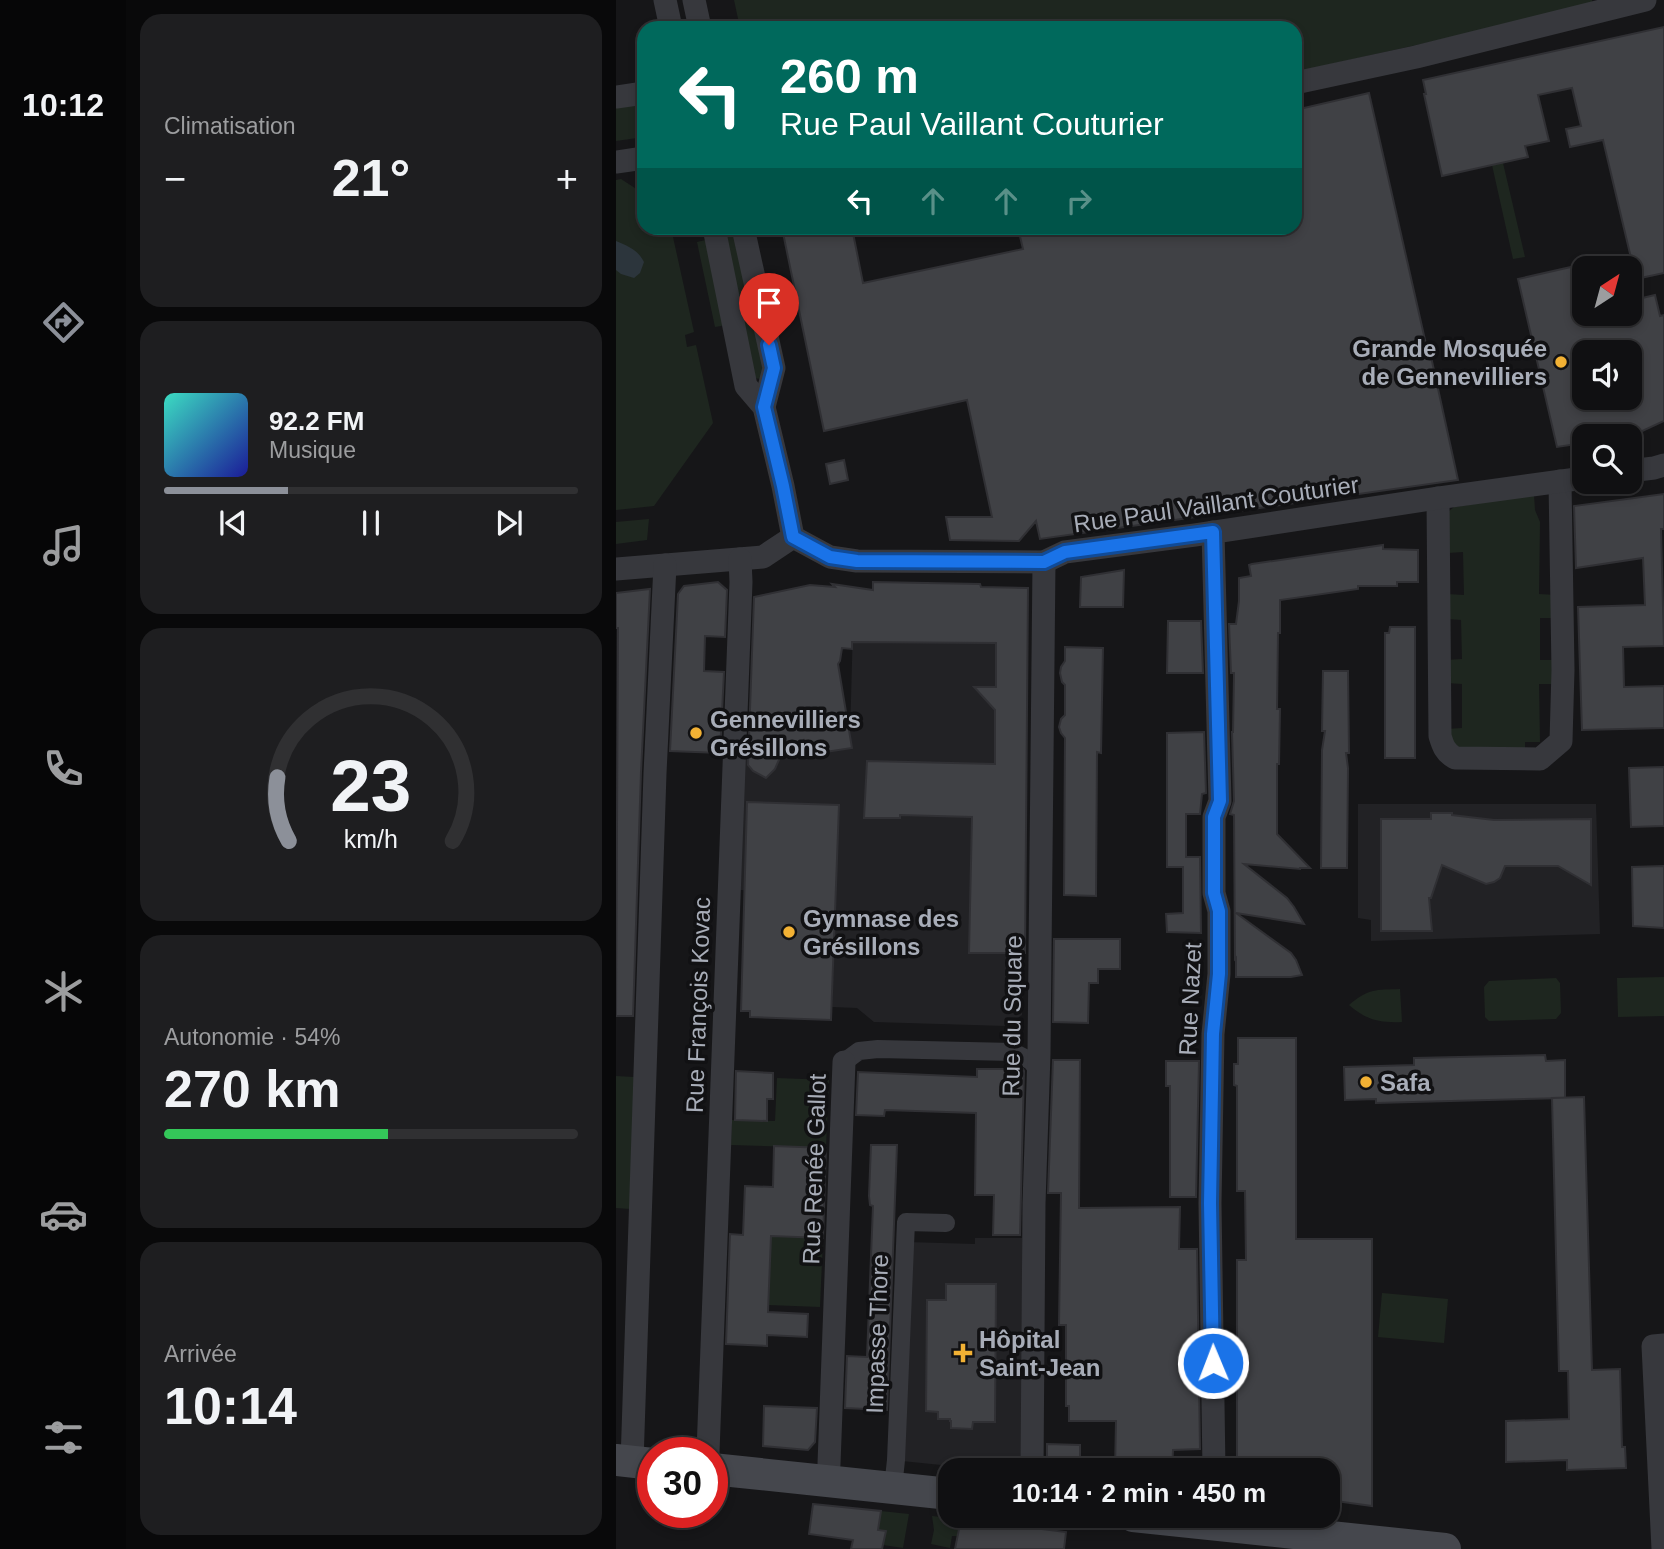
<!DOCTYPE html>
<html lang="fr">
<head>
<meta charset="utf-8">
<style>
	:root { --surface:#101012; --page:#1e1e20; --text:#f1f3f6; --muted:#9c9d9f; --line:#303032; --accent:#8c9099 }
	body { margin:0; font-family:Helvetica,sans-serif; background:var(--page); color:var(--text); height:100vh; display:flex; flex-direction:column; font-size:26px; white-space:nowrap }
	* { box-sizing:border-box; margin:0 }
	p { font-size:23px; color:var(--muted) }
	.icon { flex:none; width:38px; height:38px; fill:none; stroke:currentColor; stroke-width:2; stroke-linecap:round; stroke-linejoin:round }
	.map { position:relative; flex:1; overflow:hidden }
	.drawer { display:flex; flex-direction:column; gap:14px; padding:14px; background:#09090a; width:490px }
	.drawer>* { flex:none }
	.hud { position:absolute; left:21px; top:21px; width:665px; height:214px; border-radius:21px; box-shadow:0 4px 10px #0003,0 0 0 2px var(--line); background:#00695c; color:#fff; overflow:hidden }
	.needle { width:46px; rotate:36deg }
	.buttons { position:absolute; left:956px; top:256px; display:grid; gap:14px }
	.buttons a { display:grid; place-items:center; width:70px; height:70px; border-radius:14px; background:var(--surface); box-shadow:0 4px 10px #0003,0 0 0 2px var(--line); font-size:35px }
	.speed { position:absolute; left:21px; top:1437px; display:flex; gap:14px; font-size:35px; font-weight:700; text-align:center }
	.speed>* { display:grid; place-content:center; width:91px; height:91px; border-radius:50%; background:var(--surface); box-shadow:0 4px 10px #0003,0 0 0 2px var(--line); line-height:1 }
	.speed .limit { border:10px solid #d22; background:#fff; color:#111 }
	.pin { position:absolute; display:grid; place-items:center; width:60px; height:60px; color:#fff; margin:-72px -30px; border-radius:50% 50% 50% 0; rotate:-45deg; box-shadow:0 0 7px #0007 }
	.pin .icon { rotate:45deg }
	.me { position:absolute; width:77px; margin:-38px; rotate:359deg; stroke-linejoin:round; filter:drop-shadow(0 0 5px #0008) }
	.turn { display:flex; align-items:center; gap:24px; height:147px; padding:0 28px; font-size:32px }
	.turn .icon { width:91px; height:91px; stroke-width:2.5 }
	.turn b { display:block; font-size:49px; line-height:60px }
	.lanes { display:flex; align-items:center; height:66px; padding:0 28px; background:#0003; justify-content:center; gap:35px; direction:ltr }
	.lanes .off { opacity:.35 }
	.big { font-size:52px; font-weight:700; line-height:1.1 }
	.drawer .tile { flex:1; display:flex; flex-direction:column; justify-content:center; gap:10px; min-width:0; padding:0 24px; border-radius:21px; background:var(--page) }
	.drawer .dial { align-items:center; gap:0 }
	.dial svg { height:182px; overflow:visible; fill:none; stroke:var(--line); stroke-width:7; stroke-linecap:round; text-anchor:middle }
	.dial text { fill:var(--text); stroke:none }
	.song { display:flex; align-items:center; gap:21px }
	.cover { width:84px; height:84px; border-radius:10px; background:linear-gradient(135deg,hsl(170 70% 55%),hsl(240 70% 35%)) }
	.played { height:7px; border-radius:4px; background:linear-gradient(90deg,var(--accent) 30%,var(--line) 30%) }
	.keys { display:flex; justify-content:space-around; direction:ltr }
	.heat { display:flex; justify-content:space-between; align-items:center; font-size:38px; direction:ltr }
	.charge { height:10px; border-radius:5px; background:linear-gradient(90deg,#34c759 54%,var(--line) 0) }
	.trip { position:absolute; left:322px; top:1458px; width:402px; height:70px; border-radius:21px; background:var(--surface); box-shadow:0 4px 10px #0003,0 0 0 2px var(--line); font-weight:700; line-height:70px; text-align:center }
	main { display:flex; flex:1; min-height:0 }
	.menu { display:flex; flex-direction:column; width:126px; justify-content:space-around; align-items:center; background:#060607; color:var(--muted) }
	.menu .icon { width:49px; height:49px }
	.menu .current { color:var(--accent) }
	.menu b { font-size:32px; color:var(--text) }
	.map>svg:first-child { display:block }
</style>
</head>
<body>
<main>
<nav class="menu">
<b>10:12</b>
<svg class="icon current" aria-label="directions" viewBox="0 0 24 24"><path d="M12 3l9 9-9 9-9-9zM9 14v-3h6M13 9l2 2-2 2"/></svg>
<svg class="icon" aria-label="music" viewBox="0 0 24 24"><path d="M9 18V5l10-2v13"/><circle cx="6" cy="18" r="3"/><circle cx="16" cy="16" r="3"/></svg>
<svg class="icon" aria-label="phone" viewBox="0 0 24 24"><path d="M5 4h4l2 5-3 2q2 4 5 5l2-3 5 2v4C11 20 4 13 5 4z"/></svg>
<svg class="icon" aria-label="climate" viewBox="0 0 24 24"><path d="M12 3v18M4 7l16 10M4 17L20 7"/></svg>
<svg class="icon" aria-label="car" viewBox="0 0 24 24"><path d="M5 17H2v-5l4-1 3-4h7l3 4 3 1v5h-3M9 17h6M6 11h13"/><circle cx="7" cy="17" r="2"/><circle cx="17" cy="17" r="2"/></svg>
<svg class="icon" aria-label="filters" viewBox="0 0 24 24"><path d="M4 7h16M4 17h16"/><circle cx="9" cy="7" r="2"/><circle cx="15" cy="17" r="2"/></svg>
</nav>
<section class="drawer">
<div class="tile"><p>Climatisation</p>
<div class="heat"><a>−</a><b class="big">21°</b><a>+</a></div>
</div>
<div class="tile">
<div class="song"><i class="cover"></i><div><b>92.2 FM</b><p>Musique</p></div></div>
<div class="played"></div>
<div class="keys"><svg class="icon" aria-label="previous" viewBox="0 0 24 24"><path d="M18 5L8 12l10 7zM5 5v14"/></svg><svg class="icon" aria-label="pause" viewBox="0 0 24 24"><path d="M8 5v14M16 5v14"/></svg><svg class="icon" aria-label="next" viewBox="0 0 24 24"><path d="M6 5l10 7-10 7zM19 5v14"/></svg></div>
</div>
<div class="tile dial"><svg viewBox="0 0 100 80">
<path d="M14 69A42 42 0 1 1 86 69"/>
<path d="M14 69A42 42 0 0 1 9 41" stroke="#8c9099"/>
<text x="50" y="56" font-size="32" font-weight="700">23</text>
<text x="50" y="72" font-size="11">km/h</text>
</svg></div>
<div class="tile"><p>Autonomie · 54%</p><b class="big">270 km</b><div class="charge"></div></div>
<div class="tile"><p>Arrivée</p><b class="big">10:14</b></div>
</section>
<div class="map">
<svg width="1048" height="1549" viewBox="0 0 1048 1549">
	<rect width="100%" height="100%" fill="#161618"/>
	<g fill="#222225">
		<polygon points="257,582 364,585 365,587 412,588 409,953 406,1015 390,1026 258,1022 241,1008 216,1007 220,893 124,890 129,754 157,755 158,748 185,744 187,752 196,751 197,754 234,737 237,624 255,624"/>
		<polygon points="742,804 980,804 984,934 755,941 755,920 742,918"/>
		<polygon points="359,1238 406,1238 406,1470 374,1470 286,1461 291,1242 359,1244"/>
	</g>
	<g fill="#1e261f">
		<polygon points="118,0 976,0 977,6 679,72 679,28 124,28"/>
		<polygon points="28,103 28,137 0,141 0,106"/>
		<polygon points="887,163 909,257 897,259 876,165"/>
		<polygon points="5,179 28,194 28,228 55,228 78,332 69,335 71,347 80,345 97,423 38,506 0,510 0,180"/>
		<polygon points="121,234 150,372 145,379 138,378 106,238"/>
		<polygon points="94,239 111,325 99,327 81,242"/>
		<polygon points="918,495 919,510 924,522 923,594 940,595 939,618 924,618 924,660 940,660 940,684 923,684 924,742 909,742 909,752 845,753 833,740 831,729 846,728 846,684 831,683 831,660 846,659 845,620 832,619 831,594 848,595 847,552 832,553 833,511 838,507"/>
		<polygon points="33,519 31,540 0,544 0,522"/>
		<polygon points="1048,977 1048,1016 1002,1017 1001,978"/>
		<polygon points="940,978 944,983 945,1013 940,1019 873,1021 869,1017 868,987 873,981"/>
		<path d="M784 989 786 1022C764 1023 750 1020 733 1005 753 988 760 990 784 989Z"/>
		<polygon points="0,1076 18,1077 14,1209 0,1208"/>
		<polygon points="161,1078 213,1080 210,1148 115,1145 116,1120 159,1121"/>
		<polygon points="155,1236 207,1238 204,1307 152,1305"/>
		<polygon points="766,1293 832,1299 828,1343 762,1337"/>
		<polygon points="265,1511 293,1514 287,1548 267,1545 269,1531 262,1530"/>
		<polygon points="316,1516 345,1519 341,1536 336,1536 334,1548 315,1544 318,1530"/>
	</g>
	<path fill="#2c353c" d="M0 241C12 246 22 250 28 262L24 273 18 278 5 274 0 270Z"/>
	<g fill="#404145" stroke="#303034" stroke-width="2" fill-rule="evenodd">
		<polygon points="1048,27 1048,273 1020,279 987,140 954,147 950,129 965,126 956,88 922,95 933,141 909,146 912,157 826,176 808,94 810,94 807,80"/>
		<polygon points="753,93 812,353 814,352 842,480 424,539 420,521 403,541 334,540 330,517 376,517 351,400 208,431 166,228 236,228 247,283 407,249 402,228 679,228 679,110"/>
		<path d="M968 264V313H1013V301L1039 295 1044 316 1048 315V421L1022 433 1007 436H968V443L941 447 902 279ZM968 352H1013V397H968Z"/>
		<polygon points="228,460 232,480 214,484 210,464"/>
		<polygon points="1048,494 1048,529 1045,529 1048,646 1007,647 1008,687 1048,686 1048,728 966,730 962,607 1029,605 1027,558 960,568 958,506"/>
		<polygon points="767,545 767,549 802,550 802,582 781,582 781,586 742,586 742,589 664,600 664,633 662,633 661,709 664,709 663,764 661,764 661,834 694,868 684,868 684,869 628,864 671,898 678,907 688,924 620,913 675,953 680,960 686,975 675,977 620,977 620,958 619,959 618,815 614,814 618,801 616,732 617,732 618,676 618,673 615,673 613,624 620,624 623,601 623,578 635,576 633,565 636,564"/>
		<polygon points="508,570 507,607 464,607 465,577"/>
		<polygon points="102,582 111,590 109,637 89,636 88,671 108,672 104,753 54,751 62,594 68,586"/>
		<polygon points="257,582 364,584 365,587 412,588 409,953 353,953 356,817 284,815 284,818 248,818 251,761 379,764 379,710 358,687 380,687 380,643 236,642 236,649 226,648 224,661 222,664 236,748 196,754 196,751 186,752 187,741 174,754 165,755 159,769 150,778 137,771 132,765 138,597 194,585 219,587 216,584 257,590"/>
		<polygon points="34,589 25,772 17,1016 0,1016 2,628 0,628 0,593"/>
		<polygon points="552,621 585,621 587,673 551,673"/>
		<polygon points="774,627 799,627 799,758 769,758 769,633 773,633"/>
		<polygon points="449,647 487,648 485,753 481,752 480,896 448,895 449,738 445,733 443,727 445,719 449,715 449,685 446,682 444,673 445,667 449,661"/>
		<polygon points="707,671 732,671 733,753 730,753 732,768 731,868 705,868 706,750 709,731 706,731"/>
		<polygon points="588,732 590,793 586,794 584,814 570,814 570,857 584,857 585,933 551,932 550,914 567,913 567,867 551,867 551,733"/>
		<polygon points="1048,767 1048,826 1015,827 1013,768"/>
		<polygon points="131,802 223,805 215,1020 134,1017 134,1011 125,1011"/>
		<polygon points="815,813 836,813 836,815 878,820 975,819 975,885 942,866 889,866 884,878 878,882 870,884 826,865 815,898 813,898 816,931 765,931 765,819 815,819"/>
		<polygon points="1048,866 1048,928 1017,926 1016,867"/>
		<polygon points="438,939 504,939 504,969 482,969 482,983 473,983 472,1023 437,1022"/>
		<polygon points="622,1038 680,1038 680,1239 756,1239 756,1506 712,1500 712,1470 621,1470 621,1260 630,1260 629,1191 621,1191 621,1086 618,1085 618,1064 622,1064"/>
		<polygon points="929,1055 930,1061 949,1060 949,1098 760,1103 760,1099 729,1100 728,1067 798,1065 798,1058"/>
		<polygon points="437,1060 464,1060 463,1208 564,1207 563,1249 581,1249 584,1449 557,1450 556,1470 499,1470 500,1421 453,1421 453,1406 450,1406 450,1325 443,1325 445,1193 432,1193"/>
		<polygon points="550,1061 583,1061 580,1197 554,1197 554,1086 550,1086"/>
		<polygon points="361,1069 407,1069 408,1071 404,1235 377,1235 378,1195 359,1195 360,1113 269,1110 268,1116 240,1115 242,1072 361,1077"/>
		<polygon points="120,1071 157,1073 157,1099 151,1099 151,1121 119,1120"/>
		<polygon points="968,1097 976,1370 1004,1369 1006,1447 1009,1447 1010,1468 951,1470 951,1460 890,1462 890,1421 953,1419 952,1371 943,1371 936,1098"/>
		<polygon points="255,1145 281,1145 271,1410 229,1408 231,1356 251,1357 257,1206 254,1205 253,1196"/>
		<polygon points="158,1146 210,1148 207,1238 155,1236 152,1312 192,1314 191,1337 151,1335 151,1346 110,1344 114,1234 127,1235 129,1186 157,1187"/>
		<polygon points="330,1284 380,1284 379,1422 357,1422 356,1429 335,1428 335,1421 334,1421 334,1419 322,1419 322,1412 310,1411 311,1300 330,1300"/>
		<polygon points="148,1406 201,1408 199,1442 192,1450 147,1446"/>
		<polygon points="431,1444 464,1445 464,1470 431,1470"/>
		<polygon points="197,1504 265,1511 262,1530 270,1531 266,1549 235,1549 237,1540 193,1534"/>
		<polygon points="345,1519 450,1532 448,1549 339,1549"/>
	</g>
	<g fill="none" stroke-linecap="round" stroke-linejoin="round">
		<g stroke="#37383d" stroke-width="18">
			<polyline points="228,1062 243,1051 262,1049 397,1052 415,1061 422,1070"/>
			<polyline points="277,1488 280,1460 290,1222 330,1223"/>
		</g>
		<g stroke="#37383d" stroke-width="23">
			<polyline points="49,0 55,28"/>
			<polyline points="78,0 84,28"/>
			<polyline points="679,83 800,57 1029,0"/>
			<polyline points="0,97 28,93"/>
			<polyline points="0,162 28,158"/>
			<polyline points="98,228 130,386 148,407 167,486 177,537"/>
			<polyline points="127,228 158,368 148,407"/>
			<polyline points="1013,471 1038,468 1048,465"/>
			<path d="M822 498 824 736C827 746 829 752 839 758L924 759 945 741 947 670 944 481"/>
			<polyline points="597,532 604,801 598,817 598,893 603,911 603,974 597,1034 594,1203 598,1470"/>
			<polyline points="177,537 214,557 241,561 428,562 449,552 579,535 822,498 968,478"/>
			<polyline points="0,569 147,557 177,537"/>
			<polyline points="92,1452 125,582 124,559"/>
			<polyline points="16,1462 39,773 49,565"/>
			<polyline points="416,1470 418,1203 423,1054 428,562"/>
			<polyline points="211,1482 213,1464 228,1062"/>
			<polyline points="1047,1549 1037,1346 1048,1345"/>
		</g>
		<g stroke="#45474d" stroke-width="32">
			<polyline points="0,1460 37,1464"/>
			<polyline points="96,1469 334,1494"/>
			<polyline points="517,1516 829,1549"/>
		</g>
	</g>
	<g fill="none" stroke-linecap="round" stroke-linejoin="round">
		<g stroke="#114b97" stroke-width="18">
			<polyline id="route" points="153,345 158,368 148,407 167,486 177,537 214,557 241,561 428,562 449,552 597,532 604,801 598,817 598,893 603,911 603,974 597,1034 594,1203 597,1363"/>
		</g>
		<use href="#route" stroke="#1a73e8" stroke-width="12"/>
	</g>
	<g fill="#f2b134" stroke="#111113" stroke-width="2.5">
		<circle cx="945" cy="362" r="7"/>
		<circle cx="80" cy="733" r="7"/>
		<circle cx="173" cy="932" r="7"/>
		<circle cx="750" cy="1082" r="7"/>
		<path d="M343.5 1342.5h7v7h7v7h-7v7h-7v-7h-7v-7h7z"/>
	</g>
	<g text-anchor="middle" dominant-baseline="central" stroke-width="7" stroke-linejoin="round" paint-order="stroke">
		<g font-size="24" font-weight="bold" fill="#a8adb8" stroke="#111113" text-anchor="start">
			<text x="931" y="348" text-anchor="end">Grande Mosquée<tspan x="931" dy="28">de Gennevilliers</tspan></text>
			<text x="94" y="719">Gennevilliers<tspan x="94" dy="28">Grésillons</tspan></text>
			<text x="187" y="918">Gymnase des<tspan x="187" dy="28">Grésillons</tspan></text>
			<text x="764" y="1082">Safa</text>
			<text x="363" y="1339">Hôpital<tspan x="363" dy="28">Saint-Jean</tspan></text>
		</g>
		<g font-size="24" fill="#a8adb8" stroke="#111113">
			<text transform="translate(600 504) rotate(-8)">Rue Paul Vaillant Couturier</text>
			<text transform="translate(574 999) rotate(-87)">Rue Nazet</text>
			<text transform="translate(82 1005) rotate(-88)">Rue François Kovac</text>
			<text transform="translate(396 1016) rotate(-89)">Rue du Square</text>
			<text transform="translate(198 1169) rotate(-88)">Rue Renée Gallot</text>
			<text transform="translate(261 1334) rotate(-88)">Impasse Thore</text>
		</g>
	</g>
</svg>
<div class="buttons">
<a><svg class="needle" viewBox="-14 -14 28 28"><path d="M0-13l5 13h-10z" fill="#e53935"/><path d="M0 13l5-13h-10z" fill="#9c9d9f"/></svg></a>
<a><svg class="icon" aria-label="sound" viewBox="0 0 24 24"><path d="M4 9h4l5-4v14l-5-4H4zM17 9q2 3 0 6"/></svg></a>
<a><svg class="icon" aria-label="search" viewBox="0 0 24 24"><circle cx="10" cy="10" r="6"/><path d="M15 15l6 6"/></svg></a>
</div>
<div class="speed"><div class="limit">30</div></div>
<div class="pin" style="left:153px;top:345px;background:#d93025"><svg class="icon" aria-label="arrive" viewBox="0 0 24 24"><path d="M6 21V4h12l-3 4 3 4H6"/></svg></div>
<svg class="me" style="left:597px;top:1363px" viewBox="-20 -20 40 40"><circle r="17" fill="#1a73e8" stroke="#fff" stroke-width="3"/><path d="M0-11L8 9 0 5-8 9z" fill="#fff"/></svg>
<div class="trip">10:14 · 2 min · 450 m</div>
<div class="hud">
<div class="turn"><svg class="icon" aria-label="left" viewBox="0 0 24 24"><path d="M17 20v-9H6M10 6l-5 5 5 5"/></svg><div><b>260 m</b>Rue Paul Vaillant Couturier</div></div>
<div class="lanes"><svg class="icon" aria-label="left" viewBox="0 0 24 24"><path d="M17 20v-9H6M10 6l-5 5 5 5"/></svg><svg class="icon off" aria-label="ahead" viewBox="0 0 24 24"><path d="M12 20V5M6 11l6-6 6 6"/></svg><svg class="icon off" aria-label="ahead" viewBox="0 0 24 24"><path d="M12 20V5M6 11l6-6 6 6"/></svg><svg class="icon off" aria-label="right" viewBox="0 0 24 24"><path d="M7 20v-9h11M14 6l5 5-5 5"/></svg></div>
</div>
</div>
</main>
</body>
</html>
